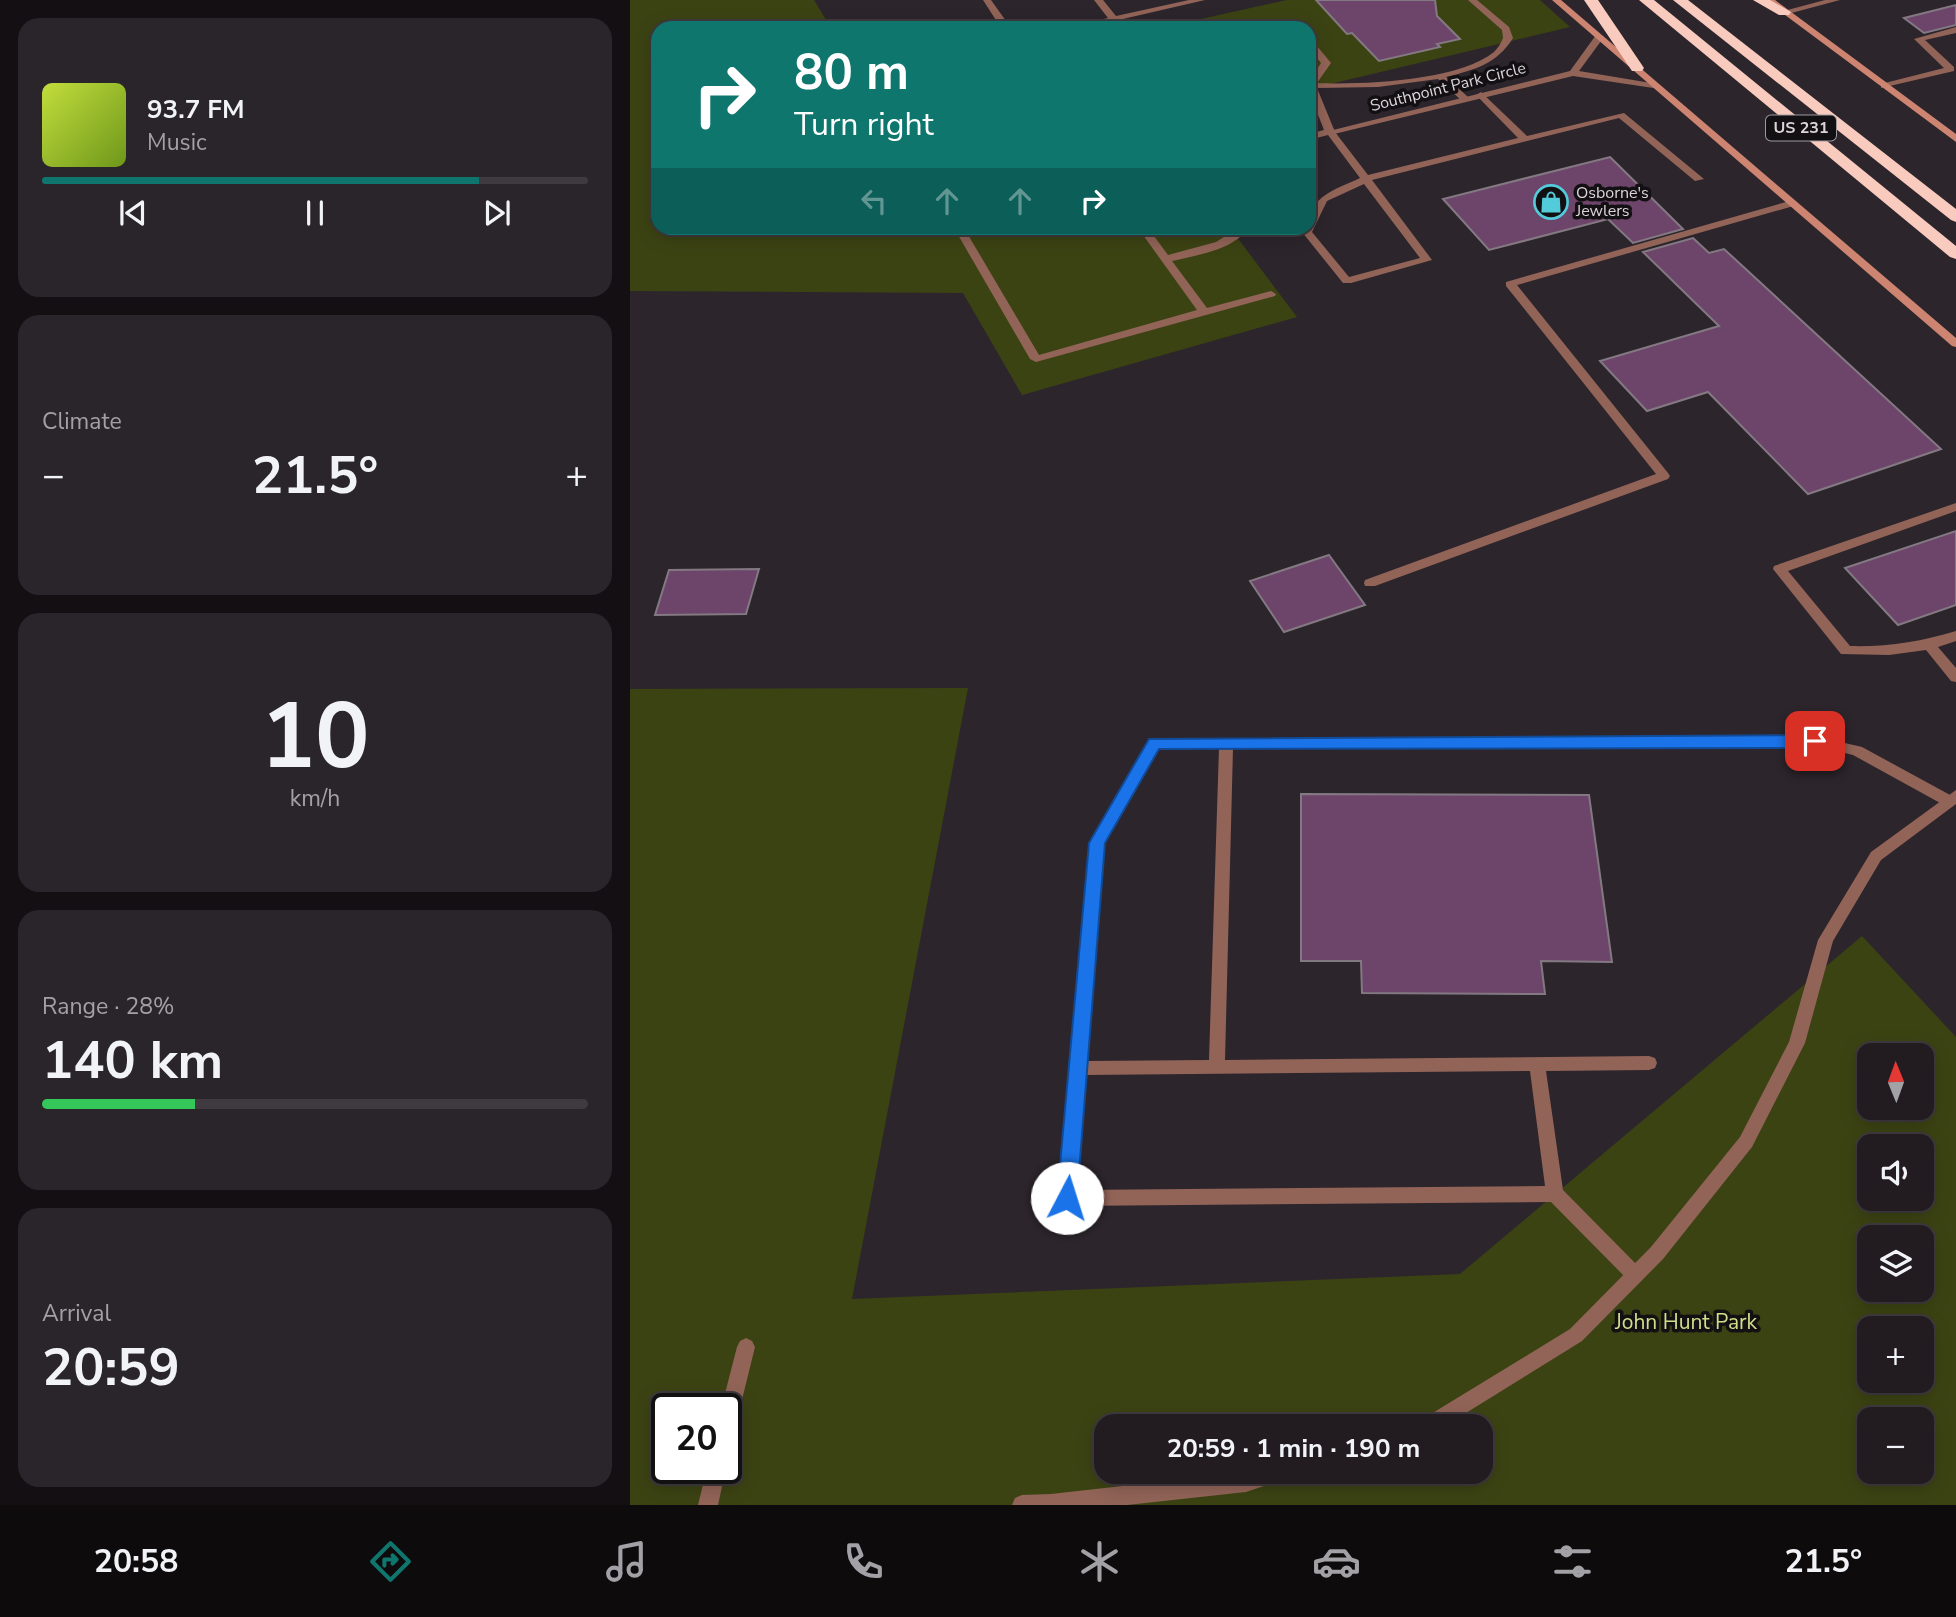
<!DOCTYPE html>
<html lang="en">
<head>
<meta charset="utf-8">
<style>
	:root { --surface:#221c21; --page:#2a252a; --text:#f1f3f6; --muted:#a2a1a5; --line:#3f3a3f; --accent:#0f766e }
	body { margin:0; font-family:"Nunito Sans",sans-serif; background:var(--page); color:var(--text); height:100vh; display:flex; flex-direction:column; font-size:26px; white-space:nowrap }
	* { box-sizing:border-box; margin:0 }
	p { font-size:23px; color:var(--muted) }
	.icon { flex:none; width:38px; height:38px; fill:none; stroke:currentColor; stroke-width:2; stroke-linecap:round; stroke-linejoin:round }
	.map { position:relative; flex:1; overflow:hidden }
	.side { display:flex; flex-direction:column; gap:18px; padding:18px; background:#130f12; width:630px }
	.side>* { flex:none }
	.hud { position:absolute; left:21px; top:21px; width:665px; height:214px; border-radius:21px; box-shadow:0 4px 18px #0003,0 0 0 2px var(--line); background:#0f766e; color:#fff; overflow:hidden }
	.needle { width:46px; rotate:359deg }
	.tools { position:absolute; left:1227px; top:1043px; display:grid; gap:14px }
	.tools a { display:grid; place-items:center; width:77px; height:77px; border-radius:14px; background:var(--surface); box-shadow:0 4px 18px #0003,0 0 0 2px var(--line); font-size:35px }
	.speed { position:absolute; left:21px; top:1393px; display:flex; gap:14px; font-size:35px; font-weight:700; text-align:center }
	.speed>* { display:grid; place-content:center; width:91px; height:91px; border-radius:50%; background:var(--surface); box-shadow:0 4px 18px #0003,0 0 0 2px var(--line); line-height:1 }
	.speed .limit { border:4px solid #111; border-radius:10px; background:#fff; color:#111 }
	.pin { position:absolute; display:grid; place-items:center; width:60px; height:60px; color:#fff; margin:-30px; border-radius:14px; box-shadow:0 4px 10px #0006 }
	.me { position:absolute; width:77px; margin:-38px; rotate:5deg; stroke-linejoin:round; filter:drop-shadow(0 0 5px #0008) }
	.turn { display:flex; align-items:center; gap:24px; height:147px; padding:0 28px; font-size:32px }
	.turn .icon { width:91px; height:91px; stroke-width:2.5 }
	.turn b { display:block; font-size:49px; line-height:60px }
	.lanes { display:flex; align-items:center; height:66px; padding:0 28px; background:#0003; justify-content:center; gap:35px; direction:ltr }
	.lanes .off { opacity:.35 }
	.big { font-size:52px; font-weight:700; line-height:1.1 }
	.side .widget { flex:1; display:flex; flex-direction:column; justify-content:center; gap:10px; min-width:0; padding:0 24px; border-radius:21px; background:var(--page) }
	.side .dial { align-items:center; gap:0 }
	.dial b { font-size:91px; line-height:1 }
	.song { display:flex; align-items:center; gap:21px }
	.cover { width:84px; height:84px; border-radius:10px; background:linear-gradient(135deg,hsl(70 70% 55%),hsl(80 70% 35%)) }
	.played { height:7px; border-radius:4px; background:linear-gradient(90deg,var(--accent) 80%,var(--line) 80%) }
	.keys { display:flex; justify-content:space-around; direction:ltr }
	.heat { display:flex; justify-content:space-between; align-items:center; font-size:38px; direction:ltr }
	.charge { height:10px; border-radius:5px; background:linear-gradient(90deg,#34c759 28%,var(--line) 0) }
	.trip { position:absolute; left:464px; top:1414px; width:399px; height:70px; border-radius:21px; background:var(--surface); box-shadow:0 4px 18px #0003,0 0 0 2px var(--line); font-weight:700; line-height:70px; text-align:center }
	.menu { display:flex; height:112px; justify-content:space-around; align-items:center; background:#0e0b0d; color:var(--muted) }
	.menu .icon { width:49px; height:49px }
	.menu .active { color:var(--accent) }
	.menu b { font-size:32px; color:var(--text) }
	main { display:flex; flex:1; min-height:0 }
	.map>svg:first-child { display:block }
</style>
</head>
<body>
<main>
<section class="side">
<div class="widget">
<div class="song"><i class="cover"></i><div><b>93.7 FM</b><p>Music</p></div></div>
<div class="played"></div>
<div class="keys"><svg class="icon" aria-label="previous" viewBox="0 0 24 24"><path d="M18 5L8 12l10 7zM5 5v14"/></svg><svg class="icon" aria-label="pause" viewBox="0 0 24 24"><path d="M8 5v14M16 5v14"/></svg><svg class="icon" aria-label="next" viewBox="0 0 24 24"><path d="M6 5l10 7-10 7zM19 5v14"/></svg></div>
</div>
<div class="widget"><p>Climate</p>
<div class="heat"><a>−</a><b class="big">21.5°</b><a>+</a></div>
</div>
<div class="widget dial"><b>10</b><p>km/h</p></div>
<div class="widget"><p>Range · 28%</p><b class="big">140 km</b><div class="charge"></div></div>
<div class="widget"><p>Arrival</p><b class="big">20:59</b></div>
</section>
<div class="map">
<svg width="1326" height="1505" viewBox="0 0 1326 1505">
	<rect width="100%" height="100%" fill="#2d252c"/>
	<g fill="#3c4313" fill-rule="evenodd">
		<polygon points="0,0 184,0 201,28 28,28 28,228 600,228 667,317 392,395 333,293 0,291"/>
		<polygon points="657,0 910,0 940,27 679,89 679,28 530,28"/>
		<path d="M338 688 222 1299 830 1274 1232 936 1326 1037V1505H0V689ZM1239 1055H1292V1108H1239ZM1239 1146H1292V1199H1239ZM1239 1237H1292V1290H1239ZM1239 1328H1292V1381H1239ZM37 1409H96V1468H37ZM1239 1419H1292V1472H1239ZM476 1426H850V1472H476Z"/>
	</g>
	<g fill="#6e456a" stroke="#837982" stroke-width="2">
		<polygon points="686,0 805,0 807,16 830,39 807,44 810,47 749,61 722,33 717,34"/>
		<polygon points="1326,5 1326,25 1294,33 1274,18"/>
		<polygon points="980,157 1053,229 1003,243 978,219 859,250 813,199"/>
		<polygon points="1063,238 1079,253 1094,249 1311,449 1178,494 1078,392 1017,411 970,361 1089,326 1013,252"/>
		<polygon points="1326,531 1326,605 1268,625 1215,568"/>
		<polygon points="699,555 735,605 654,632 620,581"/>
		<polygon points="129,569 116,614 25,615 39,570"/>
		<polygon points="671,794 959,795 982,962 911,961 915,994 732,993 731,961 671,961"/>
	</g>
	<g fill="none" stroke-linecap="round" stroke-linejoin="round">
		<g fill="#926458" fill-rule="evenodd">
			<polygon points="353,0 361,0 381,28 371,28"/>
			<polygon points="464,0 473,0 486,16 559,0 575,0 454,28 436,28 478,18"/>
			<path d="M838 0H847L879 27 883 38C867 64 844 70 816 77L838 97V101H832L808 79 748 87 687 88 705 132 738 175 888 138 848 97 846 95 851 92 897 136 994 113 1074 179 1065 181 989 118 742 180 802 260 721 283H713L672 232 674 228H679C679 195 705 190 730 178L698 135 679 140V134L694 130 679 92V81L691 63 679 48V39L682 40 701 63 687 83C732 85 828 81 864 52 868 48 871 43 873 38L872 30ZM734 184 790 258 719 277 682 232 697 201Z"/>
			<polygon points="1195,0 1210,0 1154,15 1150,12"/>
			<polygon points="1326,27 1326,33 1295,40 1324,67 1324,71 1251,88 1251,84 1314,68 1284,39"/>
			<polygon points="1163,200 1168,203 1167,205 887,285 1038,473 1040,476 1038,479 745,586 735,586 734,583 735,580 1026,474 876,286 876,282"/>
			<path d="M324 228H334L409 355 567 310 508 228H518L538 255 586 242 608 228H618C604 250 567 255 542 261L577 308 641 291 646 294 645 296 406 362 400 359Z"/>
			<path d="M1326 503V511L1158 571 1220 646C1257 647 1290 642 1326 631V641L1308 647 1326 668V682L1321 681 1296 650 1259 655 1211 654 1143 569 1144 566Z"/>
			<path d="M1185 736 1232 747 1322 796 1324 800 1322 804H1312L1223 755 1185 746 603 748 595 1060 1019 1056 1025 1058 1027 1063 1025 1068 1019 1070 916 1071 933 1190 1011 1269 1014 1275 1011 1281 1005 1283 999 1281 921 1202 437 1206 431 1204 428 1198 460 843 520 739ZM529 748H589L579 1060 457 1061 474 843ZM900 1071 915 1186 446 1190 455 1075Z"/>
			<polygon points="116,1338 122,1341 125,1347 105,1428 103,1435 96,1437 96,1409 91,1409 107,1347 110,1341"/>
			<polygon points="77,1468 96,1468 88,1505 68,1505"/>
		</g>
		<g fill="#926458" fill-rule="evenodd">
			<polygon points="969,34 974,37 949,71 1027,84 1032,87 1030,89 943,76 700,135 695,132 940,71 966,35"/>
			<polygon points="1326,790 1326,804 1251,860 1203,941 1175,1043 1122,1147 1033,1259 952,1341 815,1426 783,1426 785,1419 801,1414 940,1329 1021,1247 1110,1137 1159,1042 1188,940 1241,852"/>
			<polygon points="618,1472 657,1472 655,1479 616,1492 497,1505 382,1505 385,1498 392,1495 421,1494"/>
		</g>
		<g fill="#cd8572" fill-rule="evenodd">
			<polygon points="922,0 931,0 1326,338 1326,347 1322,346"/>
			<polygon points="1135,0 1145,0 1326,134 1326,142"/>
		</g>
		<g fill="#f9cbbf" fill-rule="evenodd">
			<polygon points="954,0 968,0 1014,68 1012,71 1002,71"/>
			<polygon points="1009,0 1024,0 1326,246 1326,259 1320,257"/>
			<polygon points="1043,0 1058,0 1326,209 1326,222 1321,220"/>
			<polygon points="1123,0 1140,0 1161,12 1159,15 1149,15"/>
		</g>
	</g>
	<polygon fill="#1a73e8" stroke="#114b97" stroke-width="2" points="1185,735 1193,741 1185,748 529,749 475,843 447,1198 444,1204 437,1207 430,1204 427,1198 459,843 519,739"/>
	<defs>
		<g id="shop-ring" transform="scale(1.75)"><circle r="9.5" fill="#131013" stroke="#52cbda" stroke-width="1.5"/><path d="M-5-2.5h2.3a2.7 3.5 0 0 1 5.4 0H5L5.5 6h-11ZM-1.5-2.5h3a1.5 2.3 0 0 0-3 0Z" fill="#52cbda"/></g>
	</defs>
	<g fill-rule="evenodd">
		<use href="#shop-ring" x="921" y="202"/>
	</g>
	<g text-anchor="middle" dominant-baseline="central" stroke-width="7" stroke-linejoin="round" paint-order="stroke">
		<g font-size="16" fill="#dbd5da" stroke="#131013">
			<text transform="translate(818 87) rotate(-14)">Southpoint Park Circle</text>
		</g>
		<rect fill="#131013" stroke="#9f9a9e" stroke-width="2" x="1136" y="115.5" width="70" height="25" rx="5"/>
		<g font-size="16" font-weight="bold" fill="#dbd5da">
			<text x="1171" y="128">US 231</text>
		</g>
		<g font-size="16" fill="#dbd5da" stroke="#131013" text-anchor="start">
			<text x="946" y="193">Osborne's<tspan x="946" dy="18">Jewlers</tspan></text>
		</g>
		<g font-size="21" fill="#d1df8a" stroke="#131013">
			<text x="1056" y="1322">John Hunt Park</text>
		</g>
	</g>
</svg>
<div class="tools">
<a><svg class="needle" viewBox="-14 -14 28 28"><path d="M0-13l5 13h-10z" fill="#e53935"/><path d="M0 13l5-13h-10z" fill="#a2a1a5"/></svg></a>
<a><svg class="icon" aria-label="sound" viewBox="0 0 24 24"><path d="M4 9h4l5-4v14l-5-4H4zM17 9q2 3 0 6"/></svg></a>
<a><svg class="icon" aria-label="layers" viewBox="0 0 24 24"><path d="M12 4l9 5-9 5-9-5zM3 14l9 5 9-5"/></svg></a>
<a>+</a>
<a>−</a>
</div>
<div class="speed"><div class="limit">20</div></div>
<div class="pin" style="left:1185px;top:741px;background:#d93025"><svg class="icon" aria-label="arrive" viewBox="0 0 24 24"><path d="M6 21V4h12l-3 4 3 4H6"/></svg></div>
<svg class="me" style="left:437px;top:1198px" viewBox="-20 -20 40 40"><circle r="19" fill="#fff"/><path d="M0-13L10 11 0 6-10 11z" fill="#1a73e8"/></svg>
<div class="trip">20:59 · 1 min · 190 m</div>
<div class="hud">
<div class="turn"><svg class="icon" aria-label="right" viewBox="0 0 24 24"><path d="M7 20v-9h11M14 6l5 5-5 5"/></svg><div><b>80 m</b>Turn right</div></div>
<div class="lanes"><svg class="icon off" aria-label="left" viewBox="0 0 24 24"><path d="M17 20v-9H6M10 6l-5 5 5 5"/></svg><svg class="icon off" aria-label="ahead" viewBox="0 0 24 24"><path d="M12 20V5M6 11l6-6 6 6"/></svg><svg class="icon off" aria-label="ahead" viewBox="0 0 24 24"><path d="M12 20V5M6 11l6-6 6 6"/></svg><svg class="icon" aria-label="right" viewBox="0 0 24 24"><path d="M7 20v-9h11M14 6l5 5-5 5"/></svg></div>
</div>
</div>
</main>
<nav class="menu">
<b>20:58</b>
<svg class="icon active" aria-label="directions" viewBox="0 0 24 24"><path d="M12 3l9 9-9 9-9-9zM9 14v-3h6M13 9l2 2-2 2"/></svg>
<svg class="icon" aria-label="music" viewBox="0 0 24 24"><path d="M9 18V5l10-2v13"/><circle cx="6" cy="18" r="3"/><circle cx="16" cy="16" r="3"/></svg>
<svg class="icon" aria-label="phone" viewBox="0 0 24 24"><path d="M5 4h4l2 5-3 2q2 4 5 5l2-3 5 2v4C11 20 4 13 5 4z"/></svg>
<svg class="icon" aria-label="climate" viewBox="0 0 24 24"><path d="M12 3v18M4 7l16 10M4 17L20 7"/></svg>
<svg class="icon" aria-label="car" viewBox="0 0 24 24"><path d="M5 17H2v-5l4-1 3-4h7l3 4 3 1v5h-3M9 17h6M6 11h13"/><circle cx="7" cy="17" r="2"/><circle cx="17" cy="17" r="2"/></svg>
<svg class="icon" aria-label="filters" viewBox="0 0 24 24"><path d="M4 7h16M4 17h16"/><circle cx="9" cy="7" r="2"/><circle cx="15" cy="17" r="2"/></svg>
<b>21.5°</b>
</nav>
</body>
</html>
